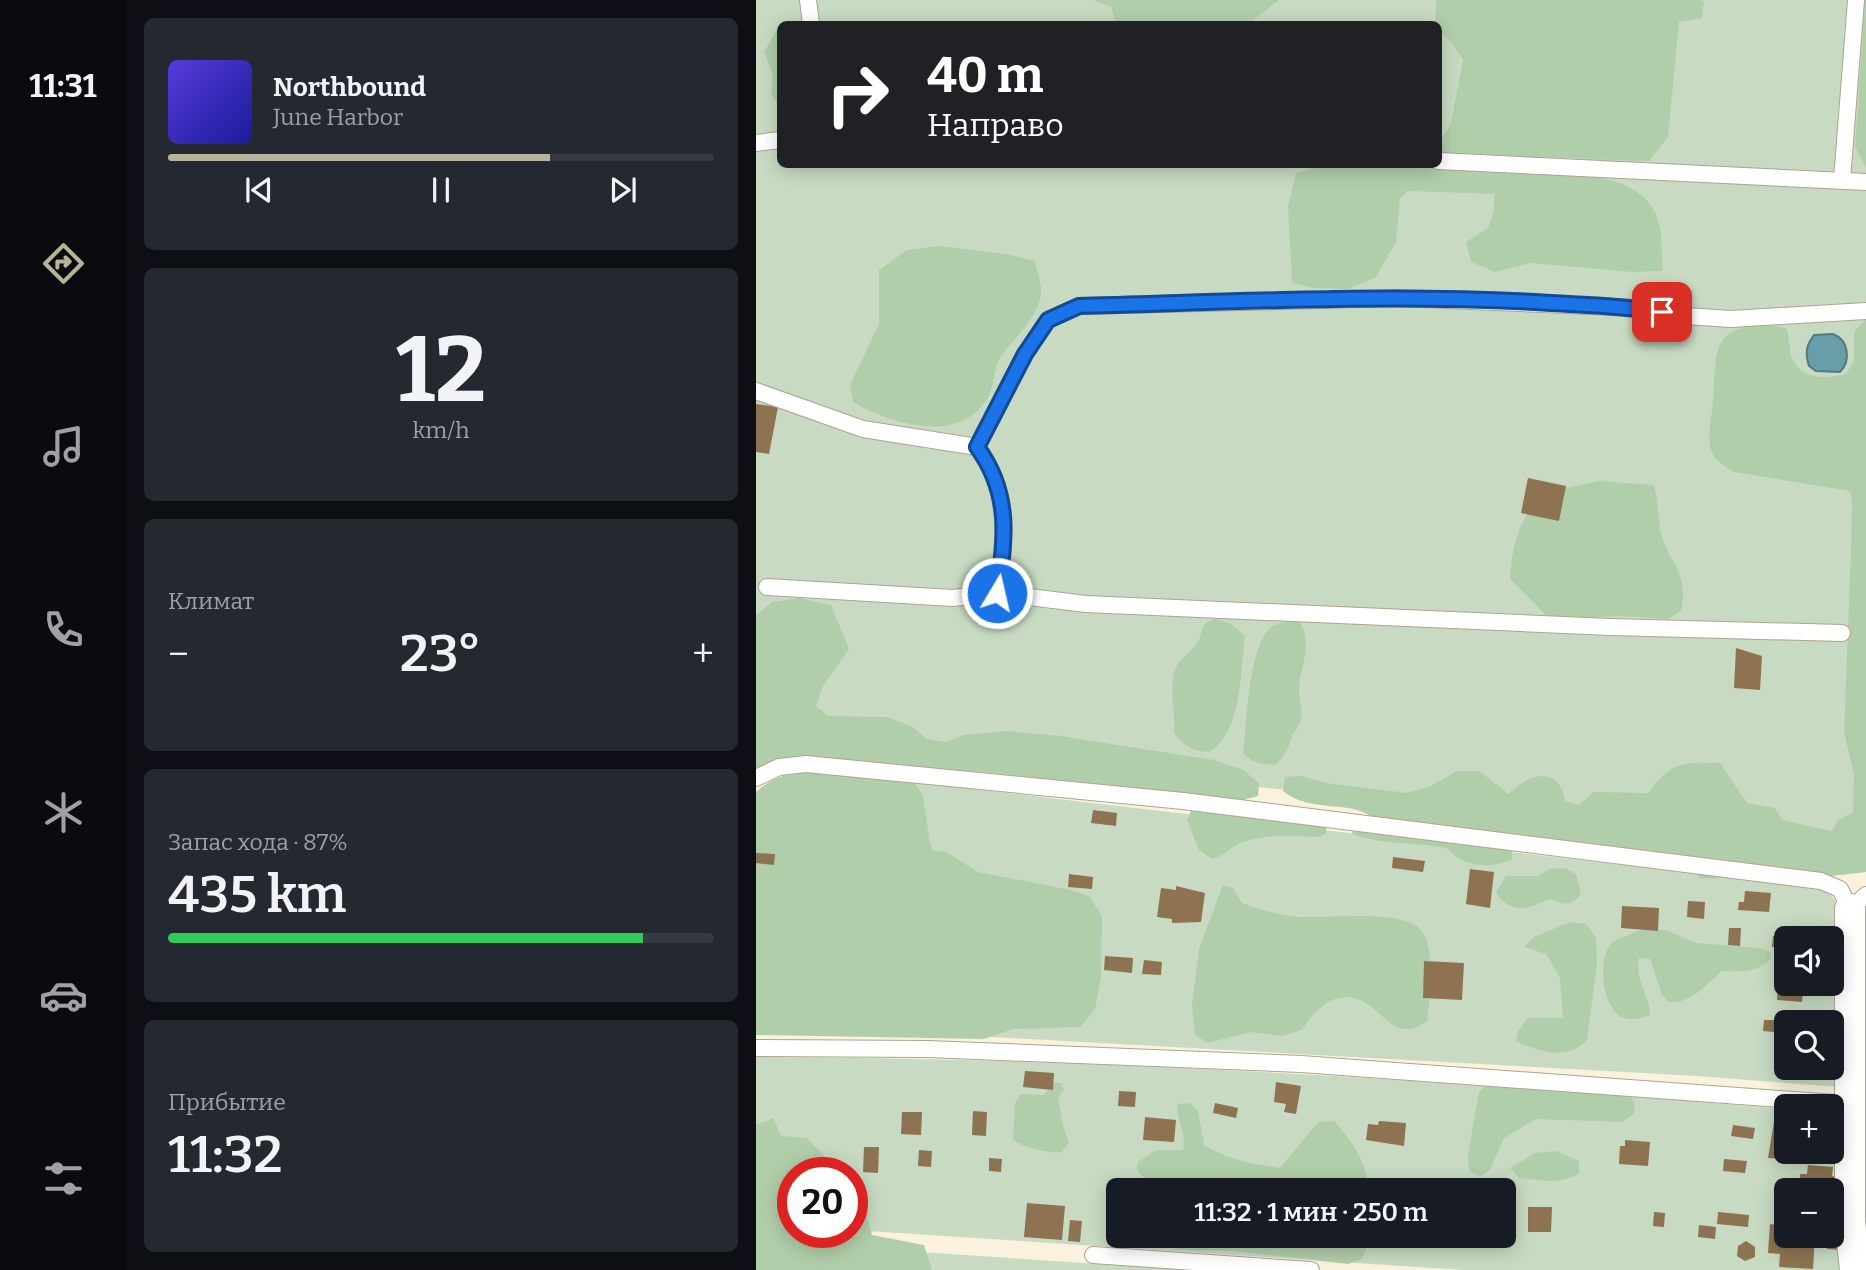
<!DOCTYPE html>
<html lang="ru">
<head>
<meta charset="utf-8">
<style>
	:root { --surface:#171b24; --page:#242831; --text:#f1f3f6; --muted:#9ea1a6; --line:#363941; --accent:#b8b19c }
	body { margin:0; font-family:Bitter,serif; background:var(--page); color:var(--text); height:100vh; display:flex; flex-direction:column; font-size:26px; white-space:nowrap }
	* { box-sizing:border-box; margin:0 }
	p { font-size:23px; color:var(--muted) }
	.icon { flex:none; width:38px; height:38px; fill:none; stroke:currentColor; stroke-width:2; stroke-linecap:round; stroke-linejoin:round }
	.map { position:relative; flex:1; overflow:hidden }
	.details { display:flex; flex-direction:column; gap:18px; padding:18px; background:#0d0f14; width:630px }
	.details>* { flex:none }
	.guide { position:absolute; left:21px; top:21px; width:665px; height:147px; border-radius:10px; box-shadow:0 4px 18px #0003; background:#202124; color:#fff; overflow:hidden }
	.fabs { position:absolute; left:1018px; top:926px; display:grid; gap:14px }
	.fabs a { display:grid; place-items:center; width:70px; height:70px; border-radius:10px; background:var(--surface); box-shadow:0 4px 18px #0003; font-size:35px }
	.speed { position:absolute; left:21px; top:1157px; display:flex; gap:14px; font-size:35px; font-weight:700; text-align:center }
	.speed>* { display:grid; place-content:center; width:91px; height:91px; border-radius:50%; background:var(--surface); box-shadow:0 4px 18px #0003; line-height:1 }
	.speed .limit { border:10px solid #d22; background:#fff; color:#111 }
	.pin { position:absolute; display:grid; place-items:center; width:60px; height:60px; color:#fff; margin:-30px; border-radius:14px; box-shadow:0 4px 10px #0006 }
	.me { position:absolute; width:77px; margin:-38px; rotate:9deg; stroke-linejoin:round; filter:drop-shadow(0 0 5px #0008) }
	.turn { display:flex; align-items:center; gap:24px; height:147px; padding:0 35px; font-size:32px }
	.turn .icon { width:91px; height:91px; stroke-width:2.5 }
	.turn b { display:block; font-size:49px; line-height:60px }
	.big { font-size:52px; font-weight:600; line-height:1.1 }
	.details .widget { flex:1; display:flex; flex-direction:column; justify-content:center; gap:10px; min-width:0; padding:0 24px; border-radius:10px; background:var(--page) }
	.details .dial { align-items:center; gap:0 }
	.dial b { font-size:91px; line-height:1 }
	.song { display:flex; align-items:center; gap:21px }
	.cover { width:84px; height:84px; border-radius:10px; background:linear-gradient(135deg,hsl(250 70% 55%),hsl(240 70% 35%)) }
	.played { height:7px; border-radius:4px; background:linear-gradient(90deg,var(--accent) 70%,var(--line) 70%) }
	.keys { display:flex; justify-content:space-around; direction:ltr }
	.heat { display:flex; justify-content:space-between; align-items:center; font-size:38px; direction:ltr }
	.charge { height:10px; border-radius:5px; background:linear-gradient(90deg,#34c759 87%,var(--line) 0) }
	.trip { position:absolute; left:350px; top:1178px; width:410px; height:70px; border-radius:10px; background:var(--surface); box-shadow:0 4px 18px #0003; font-weight:600; line-height:70px; text-align:center }
	main { display:flex; flex:1; min-height:0 }
	.tab-bar { display:flex; flex-direction:column; width:126px; justify-content:space-around; align-items:center; background:#090b0e; color:var(--muted) }
	.tab-bar .icon { width:49px; height:49px }
	.tab-bar .selected { color:var(--accent) }
	.tab-bar b { font-size:32px; color:var(--text) }
	.map>svg:first-child { display:block }
</style>
</head>
<body>
<main>
<nav class="tab-bar">
<b>11:31</b>
<svg class="icon selected" aria-label="directions" viewBox="0 0 24 24"><path d="M12 3l9 9-9 9-9-9zM9 14v-3h6M13 9l2 2-2 2"/></svg>
<svg class="icon" aria-label="music" viewBox="0 0 24 24"><path d="M9 18V5l10-2v13"/><circle cx="6" cy="18" r="3"/><circle cx="16" cy="16" r="3"/></svg>
<svg class="icon" aria-label="phone" viewBox="0 0 24 24"><path d="M5 4h4l2 5-3 2q2 4 5 5l2-3 5 2v4C11 20 4 13 5 4z"/></svg>
<svg class="icon" aria-label="climate" viewBox="0 0 24 24"><path d="M12 3v18M4 7l16 10M4 17L20 7"/></svg>
<svg class="icon" aria-label="car" viewBox="0 0 24 24"><path d="M5 17H2v-5l4-1 3-4h7l3 4 3 1v5h-3M9 17h6M6 11h13"/><circle cx="7" cy="17" r="2"/><circle cx="17" cy="17" r="2"/></svg>
<svg class="icon" aria-label="filters" viewBox="0 0 24 24"><path d="M4 7h16M4 17h16"/><circle cx="9" cy="7" r="2"/><circle cx="15" cy="17" r="2"/></svg>
</nav>
<section class="details">
<div class="widget">
<div class="song"><i class="cover"></i><div><b>Northbound</b><p>June Harbor</p></div></div>
<div class="played"></div>
<div class="keys"><svg class="icon" aria-label="previous" viewBox="0 0 24 24"><path d="M18 5L8 12l10 7zM5 5v14"/></svg><svg class="icon" aria-label="pause" viewBox="0 0 24 24"><path d="M8 5v14M16 5v14"/></svg><svg class="icon" aria-label="next" viewBox="0 0 24 24"><path d="M6 5l10 7-10 7zM19 5v14"/></svg></div>
</div>
<div class="widget dial"><b>12</b><p>km/h</p></div>
<div class="widget"><p>Климат</p>
<div class="heat"><a>−</a><b class="big">23°</b><a>+</a></div>
</div>
<div class="widget"><p>Запас хода · 87%</p><b class="big">435 km</b><div class="charge"></div></div>
<div class="widget"><p>Прибытие</p><b class="big">11:32</b></div>
</section>
<div class="map">
<svg width="1110" height="1270" viewBox="0 0 1110 1270">
	<rect width="100%" height="100%" fill="#faf2dd"/>
	<g fill="#c8dbc2" fill-rule="evenodd">
		<path d="M0 0H1110V854L659 803 217 758 0 746ZM24 24H682V164H24Z"/>
		<path d="M48 780 174 784 1063 888 1075 894 1085 911 1082 1087 941 1076 0 1024V866ZM1031 938H1076V984H1031ZM1031 1022H1076V1068H1031Z"/>
		<path d="M0 1057C344 1058 688 1080 1031 1109V1152H1076V1113L1087 1114 1091 1270H707L96 1230V1172H37L0 1224ZM362 1190H747V1236H362ZM1031 1190H1076V1236H1031Z"/>
		<polygon points="0,1241 432,1270 0,1270"/>
	</g>
	<g fill="#b1ceaa" fill-rule="evenodd">
		<polygon points="337,0 523,0 492,24 360,24 355,7"/>
		<path d="M680 0H944L948 2 946 18 923 22 912 137 893 161C843 161 792 153 742 160L753 169C795 173 884 168 901 217 907 232 905 254 907 271L876 272 775 263 739 272 715 262 710 242 732 228 738 211V194L651 191 644 199 640 242 620 277 592 289 558 288 536 283 532 206 540 173 571 165 682 164 683 139H686L695 123 707 60 695 42 683 31 682 24H679Z"/>
		<polygon points="1109,0 1110,0 1110,168 1099,147"/>
		<polygon points="24,25 24,106 15,94 17,75 8,52"/>
		<path d="M183 246 250 254 279 261C281 271 286 284 285 293 283 317 259 337 245 356 237 368 239 385 232 397 205 446 134 424 97 402L94 385 123 324V270L151 250Z"/>
		<path d="M1110 318V872L1076 876 1005 866 981 867 959 879 944 878 934 867 616 817C591 799 556 814 527 791L529 777 545 776 570 783 651 793 673 787 701 771H723L753 794C772 773 804 765 809 801L823 805 837 792 893 793C911 763 930 761 964 763L991 803 1019 808 1026 820 1076 831 1081 821 1097 812 1098 775 1088 732 1095 550 1096 501 1094 491 978 472C970 467 958 460 955 450 951 436 956 415 957 401 959 385 957 362 963 347 973 322 1008 323 1030 328 1034 338 1033 348 1035 356 1044 380 1070 379 1090 374L1098 361V332Z"/>
		<path d="M842 481 898 485C902 500 902 514 904 528 910 563 934 569 925 611L912 619 863 616 808 619 790 615 754 579C756 547 762 511 794 494 808 487 828 485 842 481Z"/>
		<polygon points="43,598 75,605 93,649 67,686 60,706 72,716 132,717 157,727 171,739 190,742 207,735 250,731 304,736 458,760 487,770 503,783 502,796 487,800 235,773 109,763 0,772 0,615 16,602"/>
		<path d="M459 619 475 624 489 636C484 673 487 728 454 752 437 751 429 747 418 733 420 712 412 686 420 667 425 657 437 651 442 642 448 629 443 624 459 619Z"/>
		<path d="M531 620 543 621C558 644 544 665 543 690 543 701 548 712 544 723 542 728 537 732 536 737 532 749 529 755 520 765 506 764 497 764 487 753 491 722 492 653 512 630 516 625 525 623 531 620Z"/>
		<path d="M77 769 157 780 167 796 174 844 177 851 190 852 222 872 315 890 333 896 346 916 345 978 339 1009 324 1027 257 1029 228 1039 0 1035V792C23 771 47 771 77 769Z"/>
		<path d="M456 808 571 824 570 833 564 837C537 836 511 833 485 843 474 847 469 856 456 859L443 850 431 820 435 811Z"/>
		<path d="M598 827 748 842 756 852V859C736 870 705 867 691 848 659 842 626 845 596 834Z"/>
		<path d="M809 868 820 874 825 894C815 907 808 905 794 899 773 909 755 915 740 893L750 876H782L793 869Z"/>
		<path d="M467 885 477 888 486 903C505 910 524 916 544 917 572 918 641 910 662 927 681 942 674 999 671 1021 667 1023 661 1028 656 1029 633 1032 621 1006 604 1000 578 989 559 1010 546 1030L526 1036 494 1032 452 1043 439 1035 436 1005 443 949Z"/>
		<path d="M814 922 830 924 840 937 841 965 831 1039C815 1061 782 1052 760 1041L762 1031 772 1018H807L804 978 790 954 768 947 778 937Z"/>
		<path d="M884 930H910L940 943 1003 948 1014 952 1015 959C1003 972 983 972 966 971 948 986 936 1004 912 1002L906 995 894 959 883 958C878 981 894 994 894 1015 885 1018 878 1021 868 1018 846 1010 841 960 855 944 861 938 876 934 884 930Z"/>
		<path d="M298 1083H305L308 1090 302 1098 307 1126 313 1142 306 1152C292 1154 269 1148 257 1140L259 1103 265 1094 288 1095Z"/>
		<polygon points="732,1084 874,1095 879,1104 878,1114 866,1122 780,1119 748,1138 734,1170 724,1176 713,1171 712,1155 723,1092"/>
		<path d="M433 1103 442 1110 448 1145C471 1160 497 1164 524 1168L562 1122 578 1121C597 1142 610 1161 613 1190H428L393 1183 381 1170 382 1162 400 1150H427C431 1129 418 1118 422 1104Z"/>
		<path d="M17 1118 25 1136 51 1138 72 1160 87 1163 98 1170 116 1235 168 1245 176 1270H0V1125ZM37 1172H96V1232H37Z"/>
		<path d="M800 1151 823 1161V1173C806 1185 783 1180 763 1178L754 1168 779 1153Z"/>
		<polygon points="394,1236 617,1236 606,1259 592,1264 478,1251 426,1250 405,1245"/>
	</g>
	<path fill="#689ea9" stroke="#54797e" stroke-width="2" d="M1077 334C1093 340 1095 361 1084 372L1060 371 1053 366C1049 353 1050 345 1058 335Z"/>
	<g fill="#8d7351">
		<polygon points="0,404 22,407 13,454 0,452"/>
		<polygon points="772,478 810,486 803,521 765,513"/>
		<polygon points="980,648 1006,656 1004,690 978,688"/>
		<polygon points="337,810 361,813 360,826 335,823"/>
		<polygon points="0,853 19,854 18,865 0,863"/>
		<polygon points="637,857 669,861 667,872 636,868"/>
		<polygon points="714,869 738,872 734,908 710,904"/>
		<polygon points="313,874 337,877 336,889 312,887"/>
		<polygon points="420,886 449,893 445,922 416,923 416,919 401,917 405,888 420,890"/>
		<polygon points="989,891 1015,893 1013,912 982,910 983,902 988,902"/>
		<polygon points="932,901 949,902 948,919 931,917"/>
		<polygon points="866,906 903,908 902,931 865,928"/>
		<polygon points="973,928 985,928 984,946 972,945"/>
		<polygon points="1017,936 1031,937 1031,948 1016,947"/>
		<polygon points="349,956 377,958 376,973 348,970"/>
		<polygon points="388,960 406,962 405,975 386,974"/>
		<polygon points="668,961 708,963 706,1000 667,998"/>
		<polygon points="1023,968 1031,968 1031,984 1048,984 1046,1002 1021,1000"/>
		<polygon points="1008,1020 1019,1020 1018,1032 1007,1031"/>
		<polygon points="269,1071 298,1073 297,1090 267,1087"/>
		<polygon points="520,1082 545,1086 540,1114 528,1112 530,1104 518,1102"/>
		<polygon points="363,1091 380,1092 379,1107 362,1106"/>
		<polygon points="459,1103 482,1108 480,1118 457,1113"/>
		<polygon points="217,1111 231,1112 230,1136 216,1135"/>
		<polygon points="146,1112 166,1112 165,1135 145,1134"/>
		<polygon points="389,1117 420,1120 418,1142 387,1140"/>
		<polygon points="623,1121 650,1123 648,1146 610,1140 612,1124 622,1125"/>
		<polygon points="1018,1122 1031,1123 1031,1152 1047,1152 1046,1160 1012,1158"/>
		<polygon points="977,1125 999,1128 997,1139 975,1136"/>
		<polygon points="869,1140 894,1142 892,1166 863,1164 864,1146 869,1146"/>
		<polygon points="108,1147 123,1147 122,1173 107,1172"/>
		<polygon points="163,1150 176,1151 175,1167 162,1166"/>
		<polygon points="233,1158 246,1159 245,1172 233,1171"/>
		<polygon points="968,1159 991,1161 989,1173 967,1171"/>
		<polygon points="1052,1165 1077,1167 1076,1176 1082,1177 1081,1197 1076,1197 1076,1190 1043,1190 1044,1174 1051,1174"/>
		<polygon points="271,1203 309,1206 306,1240 268,1237"/>
		<polygon points="772,1207 796,1207 795,1232 772,1232"/>
		<polygon points="898,1212 909,1213 908,1227 897,1226"/>
		<polygon points="962,1212 993,1215 992,1227 961,1224"/>
		<polygon points="314,1220 326,1221 324,1242 312,1241"/>
		<polygon points="1014,1224 1031,1226 1031,1236 1059,1236 1057,1269 1023,1267 1024,1254 1012,1253"/>
		<polygon points="943,1225 960,1227 959,1239 942,1237"/>
		<polygon points="1076,1231 1087,1232 1086,1250 1071,1249 1072,1236 1076,1236"/>
		<polygon points="990,1241 999,1247 999,1257 989,1261 981,1256 982,1246"/>
	</g>
	<g fill="none" stroke-linecap="round" stroke-linejoin="round">
		<g stroke="#aca591" stroke-width="18">
			<g id="service">
				<polyline points="52,0 55,24"/>
				<polyline points="0,143 24,140"/>
				<polyline points="682,161 1110,182"/>
				<polyline points="1086,180 1100,0"/>
				<path d="M0 391 107 429 221 447C255 493 249 540 241 593"/>
				<polyline points="221,447 269,354 292,320 323,306 643,298 882,308 930,316 975,319 1110,311"/>
				<polyline points="11,587 197,598 241,593 330,604 854,627 1086,633"/>
				<polyline points="0,778 23,767 50,764 427,801 1065,881 1084,889 1094,909 1110,895"/>
				<polyline points="0,1048 172,1049 545,1064 1093,1104"/>
				<polyline points="337,1255 555,1270"/>
			</g>
		</g>
		<g stroke="#aca591" stroke-width="32">
			<polyline id="minor" points="1094,909 1094,1222 1099,1270"/>
		</g>
		<use href="#service" stroke="#fff" stroke-width="16"/>
		<use href="#minor" stroke="#fff" stroke-width="30"/>
	</g>
	<g fill="none" stroke-linecap="round" stroke-linejoin="round">
		<g stroke="#114b97" stroke-width="18">
			<path id="route" d="M241 593C250 540 255 493 221 447L269 354 292 320 323 306C475 302 628 294 779 302 822 305 864 305 906 312"/>
		</g>
		<use href="#route" stroke="#1a73e8" stroke-width="12"/>
	</g>
</svg>
<div class="fabs">
<a><svg class="icon" aria-label="sound" viewBox="0 0 24 24"><path d="M4 9h4l5-4v14l-5-4H4zM17 9q2 3 0 6"/></svg></a>
<a><svg class="icon" aria-label="search" viewBox="0 0 24 24"><circle cx="10" cy="10" r="6"/><path d="M15 15l6 6"/></svg></a>
<a>+</a>
<a>−</a>
</div>
<div class="speed"><div class="limit">20</div></div>
<div class="pin" style="left:906px;top:312px;background:#d93025"><svg class="icon" aria-label="arrive" viewBox="0 0 24 24"><path d="M6 21V4h12l-3 4 3 4H6"/></svg></div>
<svg class="me" style="left:241px;top:593px" viewBox="-20 -20 40 40"><circle r="17" fill="#1a73e8" stroke="#fff" stroke-width="3"/><path d="M0-11L8 9 0 5-8 9z" fill="#fff"/></svg>
<div class="trip">11:32 · 1 мин · 250 m</div>
<div class="guide">
<div class="turn"><svg class="icon" aria-label="right" viewBox="0 0 24 24"><path d="M7 20v-9h11M14 6l5 5-5 5"/></svg><div><b>40 m</b>Направо</div></div>
</div>
</div>
</main>
</body>
</html>
